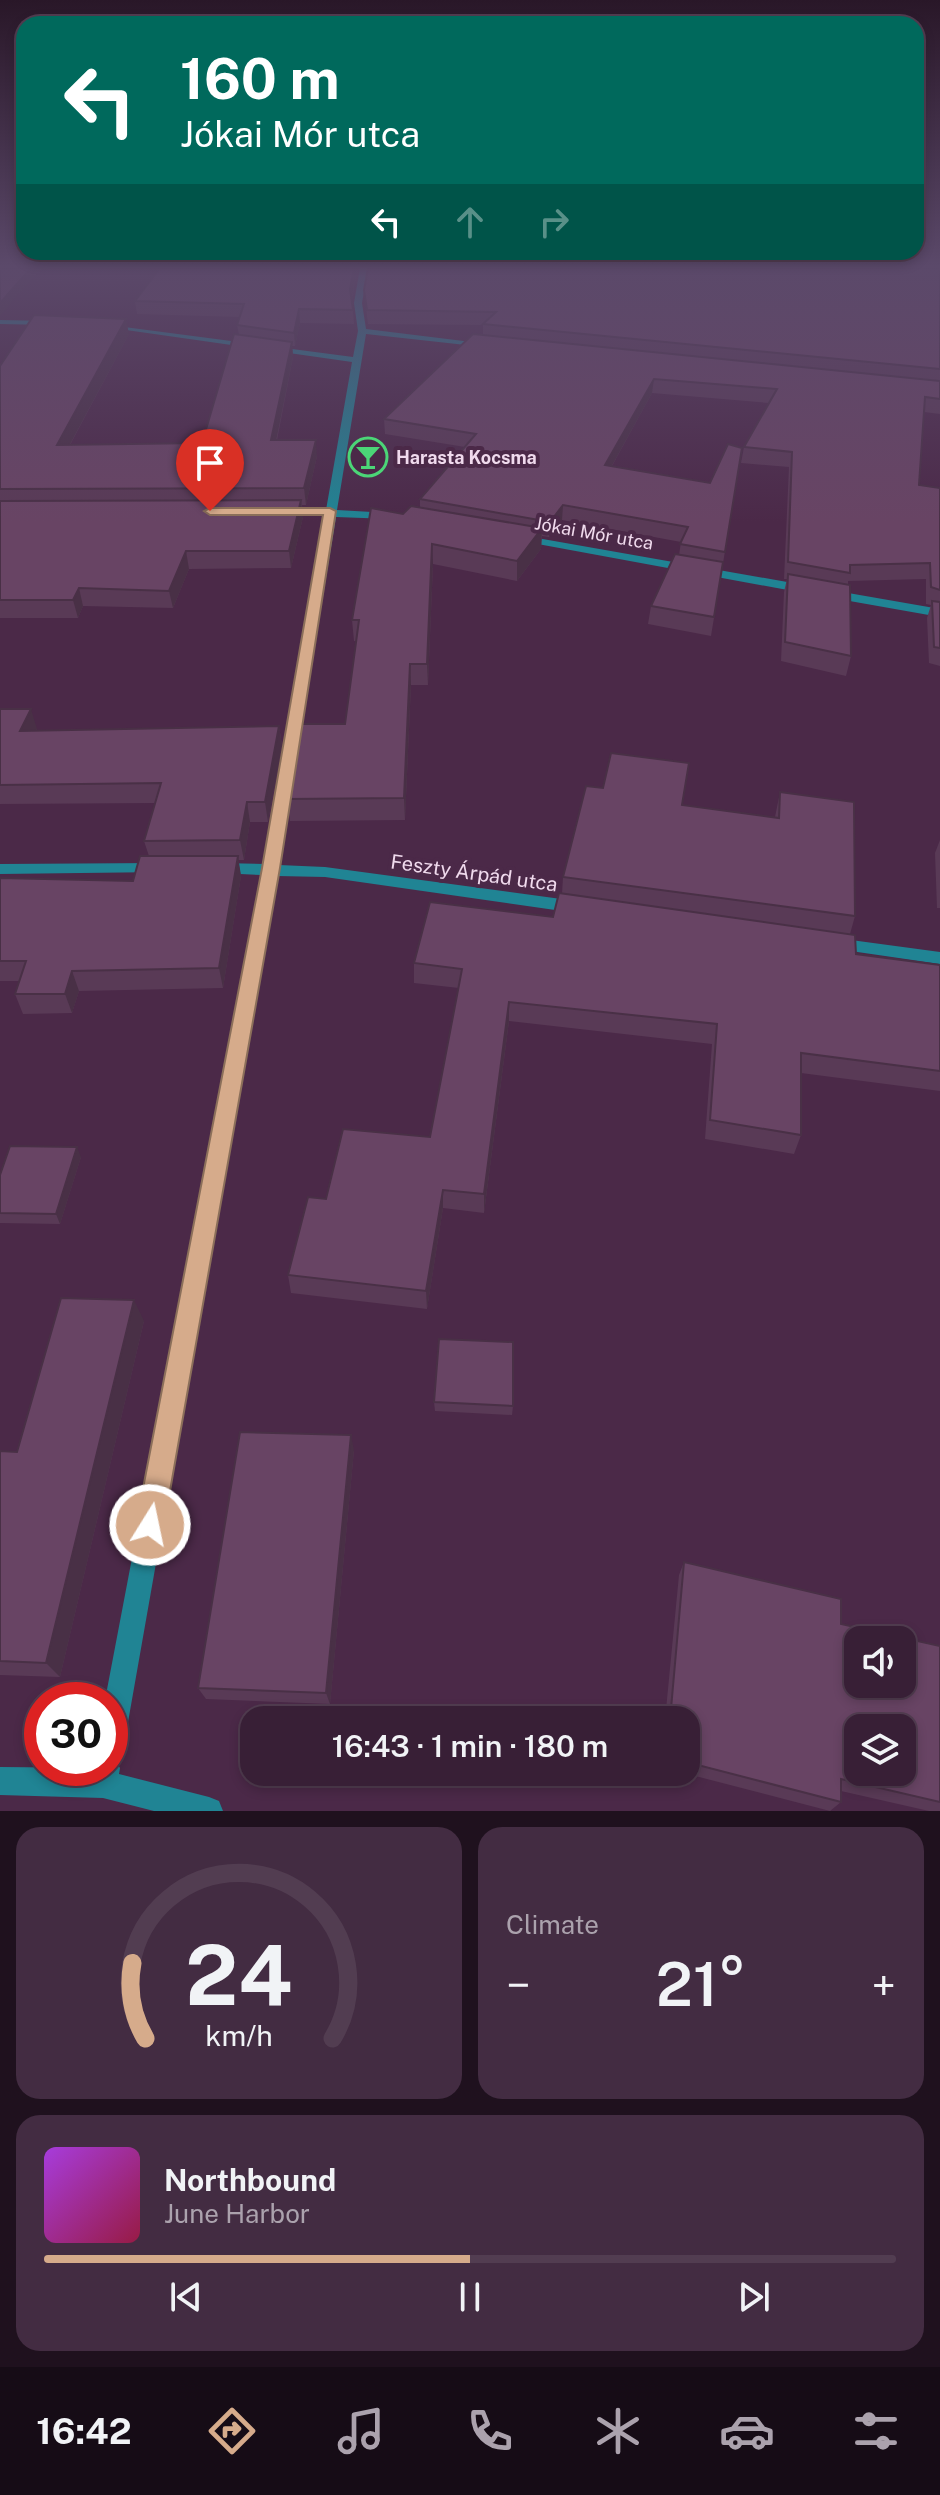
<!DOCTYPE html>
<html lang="en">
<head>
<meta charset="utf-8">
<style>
	:root { --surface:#381f36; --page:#432c42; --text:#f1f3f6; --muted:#aba2ad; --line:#523d51; --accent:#d6ab8b }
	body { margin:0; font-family:"Public Sans",sans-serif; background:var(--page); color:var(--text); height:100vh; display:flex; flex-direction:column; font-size:30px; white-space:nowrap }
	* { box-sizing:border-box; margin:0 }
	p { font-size:26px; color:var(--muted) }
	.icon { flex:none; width:44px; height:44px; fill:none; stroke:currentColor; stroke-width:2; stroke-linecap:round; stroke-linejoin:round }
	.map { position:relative; height:1811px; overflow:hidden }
	.panel { display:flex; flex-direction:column; gap:16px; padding:16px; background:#1f111e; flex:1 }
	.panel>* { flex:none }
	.hud { position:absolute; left:16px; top:16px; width:908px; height:244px; border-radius:24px; box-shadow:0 4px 12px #0003,0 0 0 2px var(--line); background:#00695c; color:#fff; overflow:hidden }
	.controls { position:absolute; left:844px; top:1626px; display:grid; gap:16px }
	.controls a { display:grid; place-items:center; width:72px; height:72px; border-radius:16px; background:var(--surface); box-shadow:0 4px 12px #0003,0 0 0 2px var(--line); font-size:40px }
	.speed { position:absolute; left:24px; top:1682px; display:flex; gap:16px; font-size:40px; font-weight:700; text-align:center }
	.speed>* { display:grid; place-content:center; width:104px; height:104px; border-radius:50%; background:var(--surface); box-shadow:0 4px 12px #0003,0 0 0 2px var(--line); line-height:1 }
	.speed .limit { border:12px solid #d22; background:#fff; color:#111 }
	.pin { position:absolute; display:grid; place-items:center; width:68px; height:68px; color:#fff; margin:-82px -34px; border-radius:50% 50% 50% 0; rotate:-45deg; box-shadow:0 0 8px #0007 }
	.pin .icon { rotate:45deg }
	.me { position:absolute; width:88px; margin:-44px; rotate:10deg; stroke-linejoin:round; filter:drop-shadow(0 0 6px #0008) }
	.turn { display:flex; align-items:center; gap:28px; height:168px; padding:0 32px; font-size:36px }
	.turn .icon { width:104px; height:104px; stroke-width:2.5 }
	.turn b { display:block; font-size:56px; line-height:68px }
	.lanes { display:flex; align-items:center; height:76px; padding:0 32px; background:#0003; justify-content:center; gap:40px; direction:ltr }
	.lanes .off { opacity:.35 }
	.big { font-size:60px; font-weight:600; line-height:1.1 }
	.panel .tile { flex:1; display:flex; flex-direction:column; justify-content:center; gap:12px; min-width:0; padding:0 28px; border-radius:24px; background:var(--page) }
	.panel .dial { align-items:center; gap:0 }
	.dial svg { height:208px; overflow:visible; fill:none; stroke:var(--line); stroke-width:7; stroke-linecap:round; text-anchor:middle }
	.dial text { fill:var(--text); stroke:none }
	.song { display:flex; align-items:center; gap:24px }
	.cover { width:96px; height:96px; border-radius:12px; background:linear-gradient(135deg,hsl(280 70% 55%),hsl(340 70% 35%)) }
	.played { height:8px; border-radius:4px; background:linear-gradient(90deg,var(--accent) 50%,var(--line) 50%) }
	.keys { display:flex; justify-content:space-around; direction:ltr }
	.heat { display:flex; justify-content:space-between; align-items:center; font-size:44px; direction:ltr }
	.panel .tiles { flex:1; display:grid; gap:16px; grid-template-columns:1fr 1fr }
	.tile:last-child { grid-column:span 2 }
	.trip { position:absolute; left:240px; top:1706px; width:460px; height:80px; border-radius:24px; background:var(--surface); box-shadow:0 4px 12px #0003,0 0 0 2px var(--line); font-weight:600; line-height:80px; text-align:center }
	.tabs { display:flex; height:128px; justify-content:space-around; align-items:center; background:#160c16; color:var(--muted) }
	.tabs .icon { width:56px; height:56px }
	.tabs .on { color:var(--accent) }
	.tabs b { font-size:36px; color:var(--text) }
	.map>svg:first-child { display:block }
</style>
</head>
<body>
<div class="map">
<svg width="940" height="1811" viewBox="0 0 940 1811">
	<rect width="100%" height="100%" fill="#4b2948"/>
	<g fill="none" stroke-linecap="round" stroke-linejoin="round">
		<g fill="#208494" fill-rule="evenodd">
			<polygon points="360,268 368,268 362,303 366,329 488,344 484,347 366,334 337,510 390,513 395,516 390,519 336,517 279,865 325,867 576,901 584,907 576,913 325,877 277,876 124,1745 120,1755 113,1757 120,1768 119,1774 209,1797 219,1801 223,1811 154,1811 103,1798 0,1795 0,1767 110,1768 110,1700 105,1700 262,875 218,873 210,868 218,863 264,864 325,516 282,514 277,511 282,508 326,510 352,362 105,327 109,325 353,357 358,331 354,303"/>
			<polygon points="0,320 50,321 54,323 50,325 0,324"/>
			<polygon points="520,535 804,585 810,589 804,593 516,540 514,538"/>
			<polygon points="831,590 940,609 940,617 827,597 827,591"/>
			<polygon points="158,863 163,864 166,868 163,872 0,874 0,864"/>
			<polygon points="836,938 940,952 940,964 830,948 828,944 830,940"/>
		</g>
	</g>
	<g fill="#593a56">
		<polygon points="357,268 352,300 354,324 300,323 295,346 292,346 293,357 277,440 317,456 306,505 302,505 303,517 291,568 189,569 173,608 83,606 78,618 0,618 0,366 129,334 70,445 202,443 239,335 237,325 240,317 137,314 135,301"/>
		<polygon points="940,268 940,414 924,412 919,485 940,488 940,666 929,663 927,618 931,605 926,604 926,579 848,581 851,656 846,676 781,661 784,592 787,579 784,579 789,467 741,463 744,447 769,403 652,393 612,466 710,483 742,448 711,636 648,624 651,606 679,555 681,542 562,520 549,537 542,536 541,549 517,581 433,564 428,685 411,685 405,820 290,821 287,799 345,724 356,641 354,641 352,620 403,514 420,507 420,499 465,447 385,434 384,419 483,335 483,325 368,324 364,290"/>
		<polygon points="0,709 37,729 36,731 279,726 282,745 268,822 250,822 244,860 238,860 241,876 223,988 79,991 72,1013 23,1014 15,994 19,981 0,981 0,878 133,881 149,856 144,841 155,803 0,804"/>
		<polygon points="780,792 855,916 850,934 856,954 940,965 940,1091 801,1073 801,1135 794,1154 705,1139 712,1044 509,1021 484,1213 443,1208 427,1309 291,1293 288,1275 326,1199 430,1137 459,988 414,983 414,963 553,917 562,894 563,877 682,805 775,817"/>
		<polygon points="940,840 940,908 937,908 935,853"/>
		<polygon points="81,1157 60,1224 0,1223 0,1175"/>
		<polygon points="144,1321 60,1677 0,1675 0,1451 17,1452"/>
		<polygon points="434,1402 513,1406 512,1415 435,1411"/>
		<polygon points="354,1450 330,1704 206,1699 198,1688"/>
		<polygon points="684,1562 841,1624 940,1646 940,1811 929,1811 841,1791 841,1802 830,1811 680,1772 686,1772 686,1720 665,1720 679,1575"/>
	</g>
	<g fill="#493046">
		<polygon points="31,268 41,268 0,316 0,303"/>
		<polygon points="354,268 357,268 351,302 350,289"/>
		<polygon points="299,309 300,323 295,346 294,333"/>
		<polygon points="126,319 129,334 61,461 57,445"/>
		<polygon points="292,342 293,357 273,456 271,440"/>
		<polygon points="654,379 652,393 604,480 605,465"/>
		<polygon points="316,440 317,456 306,505 304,488"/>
		<polygon points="301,500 303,517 291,568 289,551"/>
		<polygon points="563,505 562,520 549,537 550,522"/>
		<polygon points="542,528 541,549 517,581 517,561"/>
		<polygon points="432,544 433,564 428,685 427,664"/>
		<polygon points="186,551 189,569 173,608 169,591"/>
		<polygon points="79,588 83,606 78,618 73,600"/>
		<polygon points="410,664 411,685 405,820 404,798"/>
		<polygon points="31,709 37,729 26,751 20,731"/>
		<polygon points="279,726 282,745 268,822 265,802"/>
		<polygon points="247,802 250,822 244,860 240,840"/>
		<polygon points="238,856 241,876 223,988 219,968"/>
		<polygon points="72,971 79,991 72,1013 65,994"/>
		<polygon points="509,1002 509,1021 484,1213 484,1194"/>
		<polygon points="77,1147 81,1157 60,1224 56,1214"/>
		<polygon points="443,1190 443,1208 427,1309 426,1291"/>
		<polygon points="134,1300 144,1321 60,1677 46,1663"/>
		<polygon points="351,1435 354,1450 330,1704 326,1693"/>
	</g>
	<g fill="#684464" stroke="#493046" stroke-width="2" fill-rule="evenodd">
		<polygon points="0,268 31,268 0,303"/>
		<polygon points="160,268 354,268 350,289 353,310 299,309 294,333 237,325 244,304 135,301"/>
		<polygon points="368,268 940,268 940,369 483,324 496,312 367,310 364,290"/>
		<polygon points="34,315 126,319 57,445 202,443 234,334 292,342 271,440 316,440 304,488 0,489 0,366"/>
		<polygon points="473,334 940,381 940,399 925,397 919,485 940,488 940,590 931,587 930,563 850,565 850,573 788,562 792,452 744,447 777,389 654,379 605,465 710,483 728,444 742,448 725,552 680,544 688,527 563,505 550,522 420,499 476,434 384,419"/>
		<polygon points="301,500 289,551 186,551 169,591 79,588 73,600 0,600 0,501"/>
		<polygon points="411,506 542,528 517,561 432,544 427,664 410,664 404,798 287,799 299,724 345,724 359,620 352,620 371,508 403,514"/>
		<polygon points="675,554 723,562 714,617 651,606"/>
		<polygon points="788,574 850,585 851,656 785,642"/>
		<polygon points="932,601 940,602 940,648 934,647"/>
		<polygon points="0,709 31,709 20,731 279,726 265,802 247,802 240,840 144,841 161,783 0,785"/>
		<polygon points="611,753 689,763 682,805 779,818 780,792 854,802 855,916 563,877 586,786 603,788"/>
		<polygon points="140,856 238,856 219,968 72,971 65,994 15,994 26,961 0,961 0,878 133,881"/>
		<polygon points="559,893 855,935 856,954 940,965 940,1071 801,1053 801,1135 710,1120 717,1024 509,1002 484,1194 443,1190 426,1291 288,1275 308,1197 326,1199 343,1129 430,1137 462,969 414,963 430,902 553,917"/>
		<polygon points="10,1146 77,1147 56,1214 0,1213 0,1175"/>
		<polygon points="61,1298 134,1300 46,1663 0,1661 0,1451 17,1452"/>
		<polygon points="439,1339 513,1342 513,1406 434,1402"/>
		<polygon points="240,1432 351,1435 326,1693 198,1688"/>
		<path d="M684 1562 841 1599V1624L940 1646V1802L841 1779V1802L686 1762V1720H670ZM858 1640H902V1684H858ZM858 1728H902V1772H858Z"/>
	</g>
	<linearGradient id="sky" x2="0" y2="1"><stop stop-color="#291728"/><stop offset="0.51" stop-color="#5b496a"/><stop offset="1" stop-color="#5b496a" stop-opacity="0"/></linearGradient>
	<rect width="940" height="522" fill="url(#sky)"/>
	<polygon fill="#d6ab8b" stroke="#8b6f5a" stroke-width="2" points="330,508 336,511 280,868 164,1525 160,1535 150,1539 140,1535 136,1525 262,868 323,515 210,515 204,511 210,508"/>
	<defs>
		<g id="bar-ring" transform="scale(2)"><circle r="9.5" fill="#4b2948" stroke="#4bd677" stroke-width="1.5"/><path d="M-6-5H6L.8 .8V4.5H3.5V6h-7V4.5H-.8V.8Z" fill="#4bd677"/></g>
	</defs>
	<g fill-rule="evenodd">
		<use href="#bar-ring" x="368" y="457"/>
	</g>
	<g text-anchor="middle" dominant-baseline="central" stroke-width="8" stroke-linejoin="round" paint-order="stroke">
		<g font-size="18" font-weight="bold" fill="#f0daed" stroke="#4b2948" text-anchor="start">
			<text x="396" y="457">Harasta Kocsma</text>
		</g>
		<g font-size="18" fill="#f0daed" stroke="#4b2948">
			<text transform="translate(594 533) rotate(10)">Jókai Mór utca</text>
		</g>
		<g font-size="20" fill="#f0daed" stroke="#4b2948">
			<text transform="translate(474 873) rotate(8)">Feszty Árpád utca</text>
		</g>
	</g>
</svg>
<div class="controls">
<a><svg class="icon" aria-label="sound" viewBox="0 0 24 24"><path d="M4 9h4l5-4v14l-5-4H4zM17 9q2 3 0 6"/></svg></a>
<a><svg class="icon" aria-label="layers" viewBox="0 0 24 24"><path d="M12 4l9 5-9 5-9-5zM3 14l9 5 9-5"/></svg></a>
</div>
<div class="speed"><div class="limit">30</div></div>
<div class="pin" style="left:210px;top:511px;background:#d93025"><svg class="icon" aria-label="arrive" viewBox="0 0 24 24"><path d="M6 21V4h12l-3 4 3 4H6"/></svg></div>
<svg class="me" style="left:150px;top:1525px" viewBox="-20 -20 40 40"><circle r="17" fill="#d6ab8b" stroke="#fff" stroke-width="3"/><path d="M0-11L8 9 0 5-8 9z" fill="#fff"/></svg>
<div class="trip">16:43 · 1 min · 180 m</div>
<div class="hud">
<div class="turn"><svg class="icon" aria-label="left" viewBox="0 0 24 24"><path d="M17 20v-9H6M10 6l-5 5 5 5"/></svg><div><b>160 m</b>Jókai Mór utca</div></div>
<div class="lanes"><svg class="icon" aria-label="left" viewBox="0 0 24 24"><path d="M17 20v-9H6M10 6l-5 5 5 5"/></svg><svg class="icon off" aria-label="ahead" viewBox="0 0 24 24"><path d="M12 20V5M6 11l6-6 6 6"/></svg><svg class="icon off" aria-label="right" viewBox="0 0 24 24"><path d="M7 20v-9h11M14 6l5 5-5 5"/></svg></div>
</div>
</div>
<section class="panel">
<div class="tiles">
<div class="tile dial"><svg viewBox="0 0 100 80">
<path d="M14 69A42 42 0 1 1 86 69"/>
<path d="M14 69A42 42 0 0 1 9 40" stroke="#d6ab8b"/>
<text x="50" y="56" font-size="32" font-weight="700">24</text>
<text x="50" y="72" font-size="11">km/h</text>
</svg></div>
<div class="tile"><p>Climate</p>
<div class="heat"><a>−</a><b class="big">21°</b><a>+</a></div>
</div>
<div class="tile">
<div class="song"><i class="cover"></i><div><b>Northbound</b><p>June Harbor</p></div></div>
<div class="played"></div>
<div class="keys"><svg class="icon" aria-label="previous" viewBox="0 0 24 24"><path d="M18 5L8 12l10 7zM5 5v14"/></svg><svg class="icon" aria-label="pause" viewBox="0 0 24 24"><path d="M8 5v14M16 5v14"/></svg><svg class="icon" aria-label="next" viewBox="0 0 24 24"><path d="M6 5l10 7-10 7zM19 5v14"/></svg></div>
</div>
</div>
</section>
<nav class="tabs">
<b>16:42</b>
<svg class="icon on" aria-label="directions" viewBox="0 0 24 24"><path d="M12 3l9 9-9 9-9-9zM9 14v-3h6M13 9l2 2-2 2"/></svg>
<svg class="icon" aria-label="music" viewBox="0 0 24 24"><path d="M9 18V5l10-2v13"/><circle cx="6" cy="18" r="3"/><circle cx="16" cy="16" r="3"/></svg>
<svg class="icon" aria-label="phone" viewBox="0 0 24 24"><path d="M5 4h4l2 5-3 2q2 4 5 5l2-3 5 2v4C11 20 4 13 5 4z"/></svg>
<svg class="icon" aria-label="climate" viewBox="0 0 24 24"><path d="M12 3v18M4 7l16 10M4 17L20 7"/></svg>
<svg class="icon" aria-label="car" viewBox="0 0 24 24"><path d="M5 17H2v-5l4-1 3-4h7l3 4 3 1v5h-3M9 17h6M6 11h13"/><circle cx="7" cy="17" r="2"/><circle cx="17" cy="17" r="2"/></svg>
<svg class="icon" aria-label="filters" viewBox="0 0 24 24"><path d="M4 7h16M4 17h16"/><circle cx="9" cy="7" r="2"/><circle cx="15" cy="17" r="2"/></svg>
</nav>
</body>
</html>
